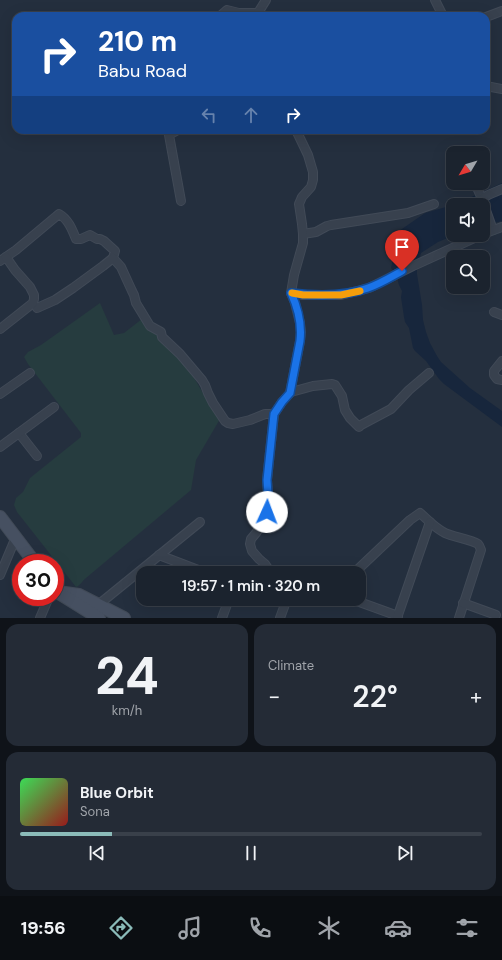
<!DOCTYPE html>
<html lang="en">
<head>
<meta charset="utf-8">
<style>
	:root { --surface:#1b232e; --page:#242b36; --text:#f1f3f6; --muted:#a0a4aa; --line:#39404a; --accent:#8bbbb9 }
	body { margin:0; font-family:"DM Sans",sans-serif; background:var(--page); color:var(--text); height:100vh; display:flex; flex-direction:column; font-size:15px; white-space:nowrap }
	* { box-sizing:border-box; margin:0 }
	p { font-size:13px; color:var(--muted) }
	.icon { flex:none; width:22px; height:22px; fill:none; stroke:currentColor; stroke-width:2; stroke-linecap:round; stroke-linejoin:round }
	.map { position:relative; height:618px; overflow:hidden }
	.drawer { display:flex; flex-direction:column; gap:6px; padding:6px; background:#0f1319; flex:1 }
	.drawer>* { flex:none }
	.top-card { position:absolute; left:12px; top:12px; width:478px; height:122px; border-radius:12px; box-shadow:0 4px 16px #0002,0 0 0 1px var(--line); background:#1a4fa0; color:#fff; overflow:hidden }
	.needle { width:26px; rotate:232deg }
	.tools { position:absolute; left:446px; top:146px; display:grid; gap:8px }
	.tools a { display:grid; place-items:center; width:44px; height:44px; border-radius:8px; background:var(--surface); box-shadow:0 4px 16px #0002,0 0 0 1px var(--line); font-size:20px }
	.speed { position:absolute; left:12px; top:554px; display:flex; gap:8px; font-size:20px; font-weight:700; text-align:center }
	.speed>* { display:grid; place-content:center; width:52px; height:52px; border-radius:50%; background:var(--surface); box-shadow:0 4px 16px #0002,0 0 0 1px var(--line); line-height:1 }
	.speed .limit { border:6px solid #d22; background:#fff; color:#111 }
	.pin { position:absolute; display:grid; place-items:center; width:34px; height:34px; color:#fff; margin:-41px -17px; border-radius:50% 50% 50% 0; rotate:-45deg; box-shadow:0 0 4px #0007 }
	.pin .icon { rotate:45deg }
	.me { position:absolute; width:44px; margin:-22px; rotate:2deg; stroke-linejoin:round; filter:drop-shadow(0 0 3px #0008) }
	.turn { display:flex; align-items:center; gap:14px; height:84px; padding:0 20px; font-size:18px }
	.turn .icon { width:52px; height:52px; stroke-width:2.5 }
	.turn b { display:block; font-size:28px; line-height:34px }
	.lanes { display:flex; align-items:center; height:38px; padding:0 20px; background:#0003; justify-content:center; gap:20px; direction:ltr }
	.lanes .off { opacity:.35 }
	.big { font-size:30px; font-weight:600; line-height:1.1 }
	.drawer .card { flex:1; display:flex; flex-direction:column; justify-content:center; gap:6px; min-width:0; padding:0 14px; border-radius:12px; background:var(--page) }
	.drawer .dial { align-items:center; gap:0 }
	.dial b { font-size:52px; line-height:1 }
	.song { display:flex; align-items:center; gap:12px }
	.cover { width:48px; height:48px; border-radius:6px; background:linear-gradient(135deg,hsl(130 70% 55%),hsl(0 70% 35%)) }
	.played { height:4px; border-radius:2px; background:linear-gradient(90deg,var(--accent) 20%,var(--line) 20%) }
	.keys { display:flex; justify-content:space-around; direction:ltr }
	.heat { display:flex; justify-content:space-between; align-items:center; font-size:22px; direction:ltr }
	.drawer .tiles { flex:1; display:grid; gap:6px; grid-template-columns:1fr 1fr }
	.card:last-child { grid-column:span 2 }
	.trip { position:absolute; left:136px; top:566px; width:230px; height:40px; border-radius:12px; background:var(--surface); box-shadow:0 4px 16px #0002,0 0 0 1px var(--line); font-weight:600; line-height:40px; text-align:center }
	.tabs { display:flex; height:64px; justify-content:space-around; align-items:center; background:#0b0e12; color:var(--muted) }
	.tabs .icon { width:28px; height:28px }
	.tabs .active { color:var(--accent) }
	.tabs b { font-size:18px; color:var(--text) }
	.map>svg:first-child { display:block }
</style>
</head>
<body>
<div class="map">
<svg width="502" height="618" viewBox="0 0 502 618">
	<rect width="100%" height="100%" fill="#242f3e"/>
	<path fill="#263c3f" d="M100 303 114 335 124 333 142 319 190 371 210 405 220 419 196 460 191 490 86 578C82 581 80 586 76 587L17 512 14 505 16 498 23 492 30 478 81 437V433L28 364 24 357 28 352 41 345Z"/>
	<g fill="#17263c">
		<polygon points="502,183 502,221 483,226 483,205 454,205"/>
		<polygon points="453,205 453,235 455,235 438,242 421,253 417,267 417,274 422,305 423,320 426,332 430,343 437,356 441,362 470,388 502,411 502,427 444,384 439,379 426,361 415,351 413,348 409,328 405,322 404,317 401,297 402,291 399,285 397,278 391,268 399,231 425,213"/>
	</g>
	<g fill="none" stroke-linecap="round" stroke-linejoin="round">
		<g stroke="#414a57" stroke-width="10">
			<g id="minor">
				<polyline points="435,0 443,16"/>
				<polyline points="220,16 227,10 239,13 258,13"/>
				<polyline points="256,16 266,0"/>
				<polyline points="486,17 502,11"/>
				<polyline points="486,86 502,89"/>
				<polyline points="178,130 169,135 181,201"/>
				<polyline points="463,152 464,153"/>
				<polyline points="475,183 482,199"/>
				<polyline points="493,230 482,199 488,195 502,189"/>
				<polyline points="303,234 316,232 327,226 331,225 408,213 434,204"/>
				<polyline points="483,234 502,227"/>
				<path d="M0 261 16 250 59 214C68 219 72 229 76 239H81L90 235 97 239H100L104 241 115 251 113 258 121 267 132 291 134 295 136 303 150 326 161 332 162 337 180 354 202 380 205 385 208 393 213 403 225 421 228 423 233 424 250 420 265 414H274"/>
				<polyline points="291,293 303,295 341,295 369,288 413,266 481,235"/>
				<polyline points="37,308 55,300 73,288 103,266 113,258"/>
				<polyline points="494,312 502,315"/>
				<polyline points="0,329 33,303 34,299 34,295 30,287 15,270 6,257"/>
				<polyline points="502,361 494,371 494,375 497,379 502,380"/>
				<polyline points="290,393 300,341 301,332 300,323 295,303 291,293 294,275 303,243 303,234 302,224 299,204 302,197 311,187 313,180 313,172 308,155 296,130"/>
				<polyline points="0,394 30,373"/>
				<polyline points="19,433 37,456"/>
				<polyline points="0,447 54,407"/>
				<polyline points="159,555 206,573"/>
				<polyline points="271,573 265,564 259,559 252,551 250,544 251,539 256,533 266,517 267,512 268,494 267,480 274,414 282,402 291,392 313,386 332,384 335,385 342,396 345,410 350,418 359,427 361,425 391,409 409,390 429,373"/>
				<path d="M354 573 410 520 420 513C428 520 435 528 445 533 453 537 471 539 478 544 480 546 480 548 481 550L459 618"/>
				<polyline points="0,575 16,537"/>
				<polyline points="351,599 398,616"/>
				<polyline points="463,603 496,615"/>
				<polyline points="98,605 200,522"/>
				<polyline points="40,618 49,597"/>
				<polyline points="222,618 229,599"/>
				<polyline points="280,618 287,599"/>
				<polyline points="397,618 430,522"/>
			</g>
		</g>
		<g stroke="#414a57" stroke-width="14">
			<g id="secondary">
				<polyline points="0,517 35,563"/>
				<polyline points="58,592 79,595 124,618"/>
				<polyline points="59,593 99,618"/>
			</g>
		</g>
		<use href="#minor" stroke="#38414e" stroke-width="8"/>
		<use href="#secondary" stroke="#465061" stroke-width="12"/>
	</g>
	<g fill="none" stroke-linecap="round" stroke-linejoin="round">
		<g stroke="#114b97" stroke-width="10">
			<path id="route" d="M267 512 268 494 267 480 274 414 282 402 290 393 300 341C302 324 298 308 291 293 317 296 344 297 368 288 380 284 391 277 402 271"/>
		</g>
		<use href="#route" stroke="#1a73e8" stroke-width="7"/>
		<polyline stroke="#f59e0b" stroke-width="7" points="292,293 303,295 341,295 360,291"/>
	</g>
</svg>
<div class="tools">
<a><svg class="needle" viewBox="-14 -14 28 28"><path d="M0-13l5 13h-10z" fill="#e53935"/><path d="M0 13l5-13h-10z" fill="#a0a4aa"/></svg></a>
<a><svg class="icon" aria-label="sound" viewBox="0 0 24 24"><path d="M4 9h4l5-4v14l-5-4H4zM17 9q2 3 0 6"/></svg></a>
<a><svg class="icon" aria-label="search" viewBox="0 0 24 24"><circle cx="10" cy="10" r="6"/><path d="M15 15l6 6"/></svg></a>
</div>
<div class="speed"><div class="limit">30</div></div>
<div class="pin" style="left:402px;top:271px;background:#d93025"><svg class="icon" aria-label="arrive" viewBox="0 0 24 24"><path d="M6 21V4h12l-3 4 3 4H6"/></svg></div>
<svg class="me" style="left:267px;top:512px" viewBox="-20 -20 40 40"><circle r="19" fill="#fff"/><path d="M0-13L10 11 0 6-10 11z" fill="#1a73e8"/></svg>
<div class="trip">19:57 · 1 min · 320 m</div>
<div class="top-card">
<div class="turn"><svg class="icon" aria-label="right" viewBox="0 0 24 24"><path d="M7 20v-9h11M14 6l5 5-5 5"/></svg><div><b>210 m</b>Babu Road</div></div>
<div class="lanes"><svg class="icon off" aria-label="left" viewBox="0 0 24 24"><path d="M17 20v-9H6M10 6l-5 5 5 5"/></svg><svg class="icon off" aria-label="ahead" viewBox="0 0 24 24"><path d="M12 20V5M6 11l6-6 6 6"/></svg><svg class="icon" aria-label="right" viewBox="0 0 24 24"><path d="M7 20v-9h11M14 6l5 5-5 5"/></svg></div>
</div>
</div>
<section class="drawer">
<div class="tiles">
<div class="card dial"><b>24</b><p>km/h</p></div>
<div class="card"><p>Climate</p>
<div class="heat"><a>−</a><b class="big">22°</b><a>+</a></div>
</div>
<div class="card">
<div class="song"><i class="cover"></i><div><b>Blue Orbit</b><p>Sona</p></div></div>
<div class="played"></div>
<div class="keys"><svg class="icon" aria-label="previous" viewBox="0 0 24 24"><path d="M18 5L8 12l10 7zM5 5v14"/></svg><svg class="icon" aria-label="pause" viewBox="0 0 24 24"><path d="M8 5v14M16 5v14"/></svg><svg class="icon" aria-label="next" viewBox="0 0 24 24"><path d="M6 5l10 7-10 7zM19 5v14"/></svg></div>
</div>
</div>
</section>
<nav class="tabs">
<b>19:56</b>
<svg class="icon active" aria-label="directions" viewBox="0 0 24 24"><path d="M12 3l9 9-9 9-9-9zM9 14v-3h6M13 9l2 2-2 2"/></svg>
<svg class="icon" aria-label="music" viewBox="0 0 24 24"><path d="M9 18V5l10-2v13"/><circle cx="6" cy="18" r="3"/><circle cx="16" cy="16" r="3"/></svg>
<svg class="icon" aria-label="phone" viewBox="0 0 24 24"><path d="M5 4h4l2 5-3 2q2 4 5 5l2-3 5 2v4C11 20 4 13 5 4z"/></svg>
<svg class="icon" aria-label="climate" viewBox="0 0 24 24"><path d="M12 3v18M4 7l16 10M4 17L20 7"/></svg>
<svg class="icon" aria-label="car" viewBox="0 0 24 24"><path d="M5 17H2v-5l4-1 3-4h7l3 4 3 1v5h-3M9 17h6M6 11h13"/><circle cx="7" cy="17" r="2"/><circle cx="17" cy="17" r="2"/></svg>
<svg class="icon" aria-label="filters" viewBox="0 0 24 24"><path d="M4 7h16M4 17h16"/><circle cx="9" cy="7" r="2"/><circle cx="15" cy="17" r="2"/></svg>
</nav>
</body>
</html>
